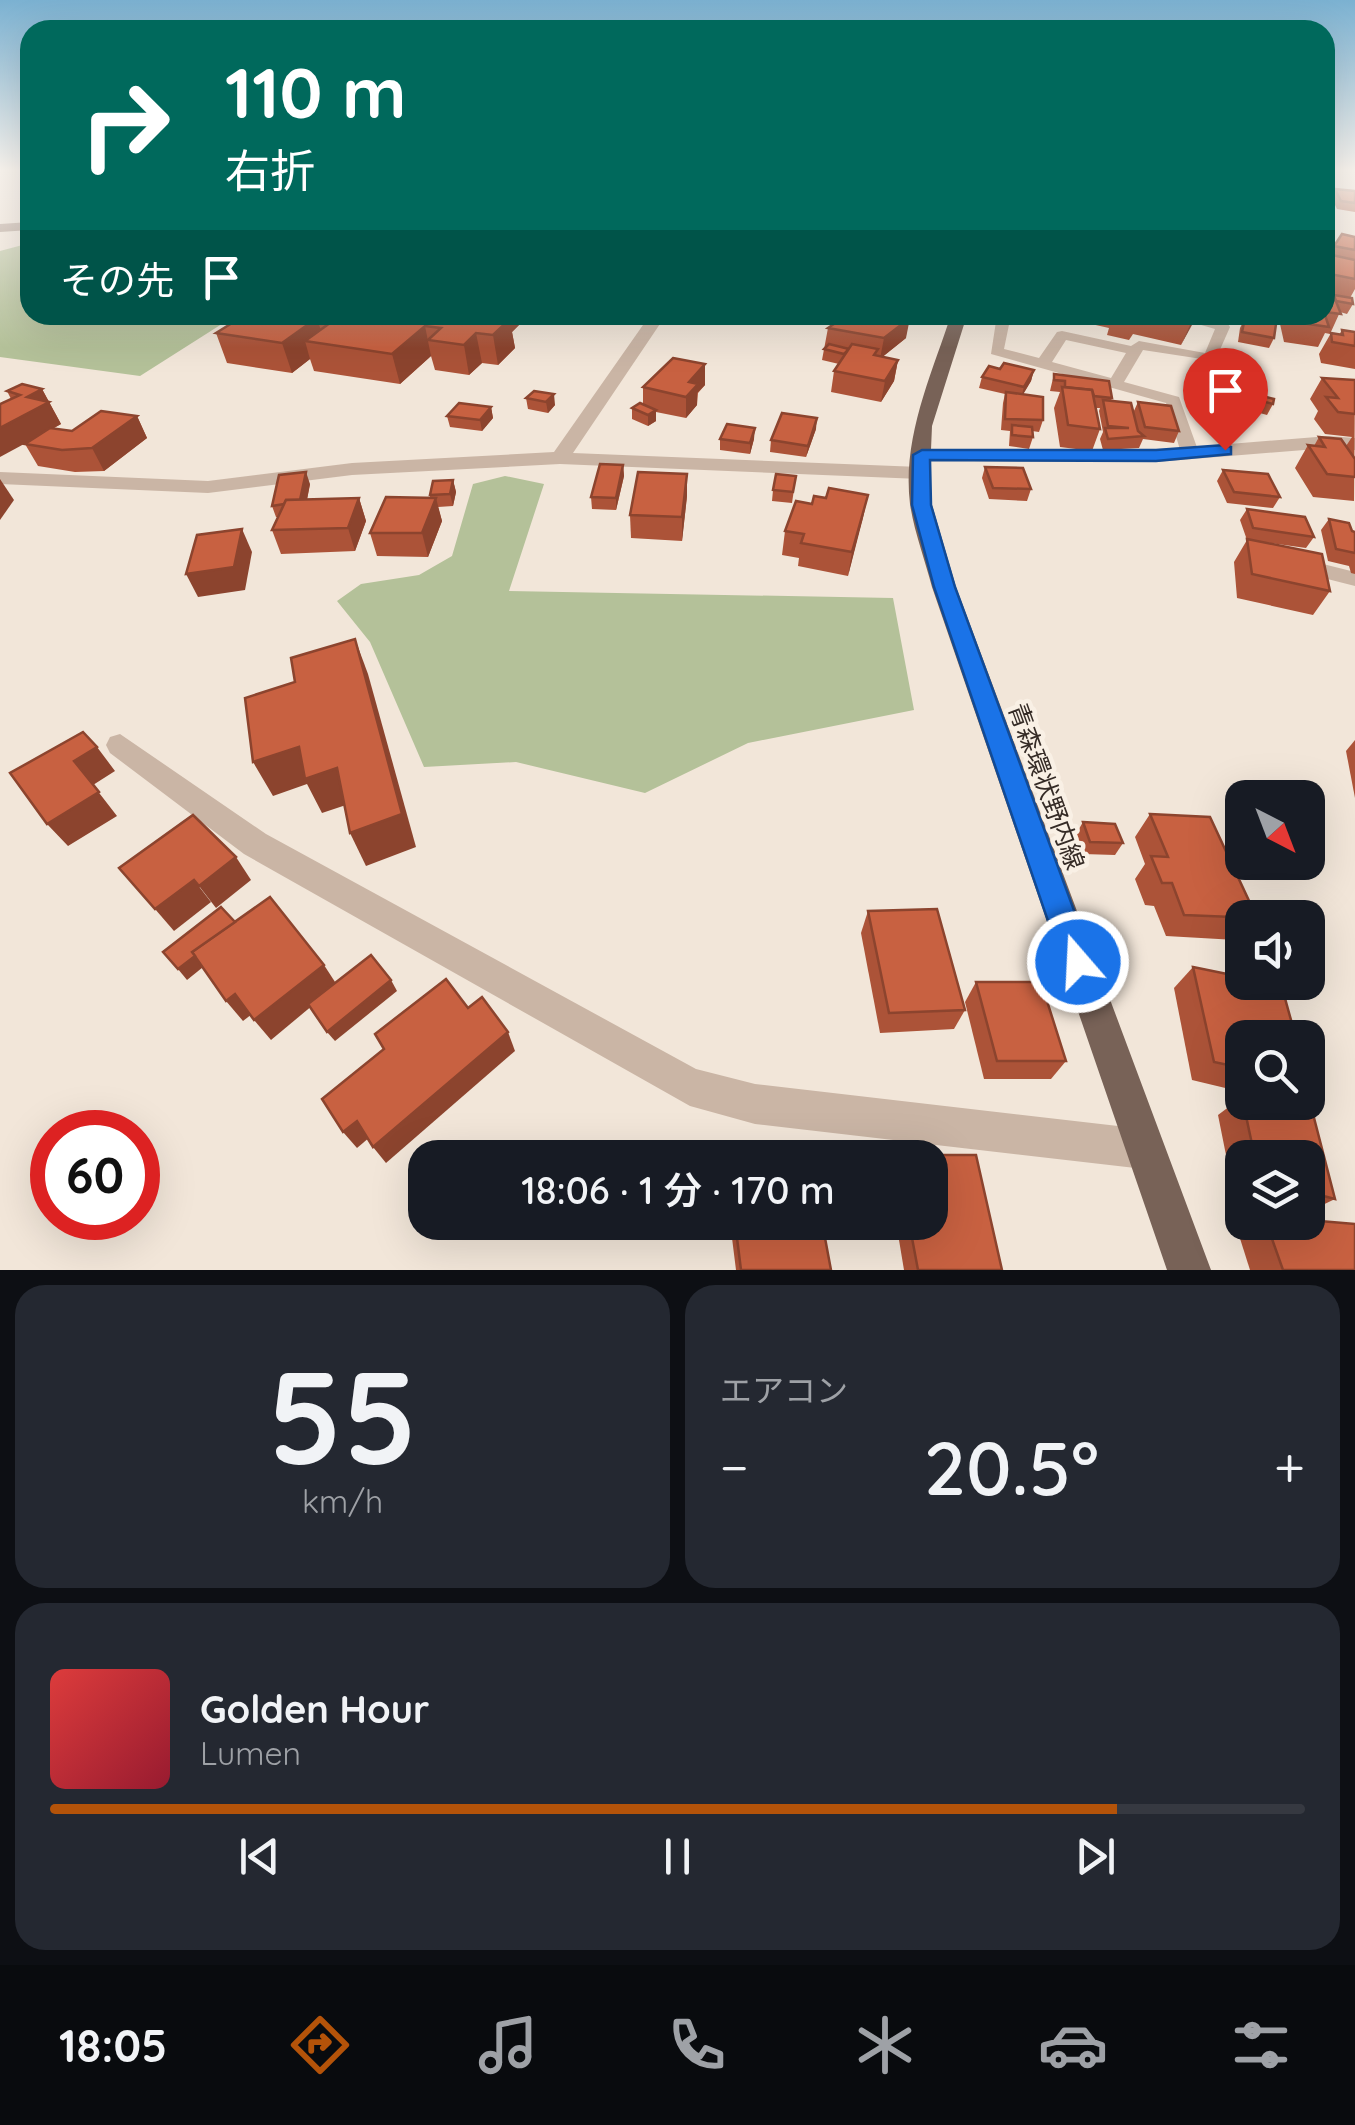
<!DOCTYPE html>
<html lang="ja">
<head>
<meta charset="utf-8">
<style>
	:root { --surface:#171b24; --page:#242831; --text:#f1f3f6; --muted:#9ea1a6; --line:#363941; --accent:#b45309 }
	body { margin:0; font-family:Quicksand,"Noto Sans JP",sans-serif; background:var(--page); color:var(--text); height:100vh; display:flex; flex-direction:column; font-size:38px; white-space:nowrap }
	* { box-sizing:border-box; margin:0 }
	p { font-size:32px; color:var(--muted) }
	.icon { flex:none; width:55px; height:55px; fill:none; stroke:currentColor; stroke-width:2; stroke-linecap:round; stroke-linejoin:round }
	.map { position:relative; height:1270px; overflow:hidden }
	.details { display:flex; flex-direction:column; gap:15px; padding:15px; background:#0d0f14; flex:1 }
	.details>* { flex:none }
	.guide { position:absolute; left:20px; top:20px; width:1315px; height:305px; border-radius:30px; box-shadow:0 10px 40px #0002; background:#00695c; color:#fff; overflow:hidden }
	.needle { width:65px; rotate:138deg }
	.fabs { position:absolute; left:1225px; top:780px; display:grid; gap:20px }
	.fabs a { display:grid; place-items:center; width:100px; height:100px; border-radius:20px; background:var(--surface); box-shadow:0 10px 40px #0002; font-size:50px }
	.speed { position:absolute; left:30px; top:1110px; display:flex; gap:20px; font-size:50px; font-weight:700; text-align:center }
	.speed>* { display:grid; place-content:center; width:130px; height:130px; border-radius:50%; background:var(--surface); box-shadow:0 10px 40px #0002; line-height:1 }
	.speed .limit { border:15px solid #d22; background:#fff; color:#111 }
	.pin { position:absolute; display:grid; place-items:center; width:85px; height:85px; color:#fff; margin:-102px -42px; border-radius:50% 50% 50% 0; rotate:-45deg; box-shadow:0 0 10px #0007 }
	.pin .icon { rotate:45deg }
	.me { position:absolute; width:110px; margin:-55px; rotate:341deg; stroke-linejoin:round; filter:drop-shadow(0 0 8px #0008) }
	.turn { display:flex; align-items:center; gap:35px; height:210px; padding:0 40px; font-size:45px }
	.turn .icon { width:130px; height:130px; stroke-width:2.5 }
	.turn b { display:block; font-size:70px; line-height:85px }
	.then { display:flex; align-items:center; height:95px; padding:0 40px; background:#0003; gap:20px; font-size:38px }
	.big { font-size:75px; font-weight:600; line-height:1.1 }
	.details .card { flex:1; display:flex; flex-direction:column; justify-content:center; gap:15px; min-width:0; padding:0 35px; border-radius:30px; background:var(--page) }
	.details .dial { align-items:center; gap:0 }
	.dial b { font-size:130px; line-height:1 }
	.song { display:flex; align-items:center; gap:30px }
	.cover { width:120px; height:120px; border-radius:15px; background:linear-gradient(135deg,hsl(0 70% 55%),hsl(350 70% 35%)) }
	.played { height:10px; border-radius:5px; background:linear-gradient(90deg,var(--accent) 85%,var(--line) 85%) }
	.keys { display:flex; justify-content:space-around; direction:ltr }
	.heat { display:flex; justify-content:space-between; align-items:center; font-size:55px; direction:ltr }
	.details .tiles { flex:1; display:grid; gap:15px; grid-template-columns:1fr 1fr }
	.card:last-child { grid-column:span 2 }
	.trip { position:absolute; left:408px; top:1140px; width:540px; height:100px; border-radius:30px; background:var(--surface); box-shadow:0 10px 40px #0002; font-weight:600; line-height:100px; text-align:center }
	.tabs { display:flex; height:160px; justify-content:space-around; align-items:center; background:#090b0e; color:var(--muted) }
	.tabs .icon { width:70px; height:70px }
	.tabs .selected { color:var(--accent) }
	.tabs b { font-size:45px; color:var(--text) }
	.map>svg:first-child { display:block }
</style>
</head>
<body>
<div class="map">
<svg width="1355" height="1270" viewBox="0 0 1355 1270">
	<rect width="100%" height="100%" fill="#f2e6d9"/>
	<g fill="#b4c199">
		<polygon points="30,243 30,315 236,315 140,376 0,357 0,251"/>
		<polygon points="505,476 544,484 509,591 893,598 914,710 748,743 645,793 516,762 424,767 370,642 337,601 361,584 419,575 452,556 473,484"/>
	</g>
	<g fill="none" stroke-linecap="round" stroke-linejoin="round">
		<g fill="#cab5a5" fill-rule="evenodd">
			<path d="M997 315H1011L1004 349 1039 358 1057 332 1062 331 1131 346 1139 341 1205 353 1215 329 1167 315H1191L1228 324 1230 327 1215 361 1143 350 1124 382 1179 397 1199 453 1196 457H1184L1181 453 1166 403 991 354ZM1066 340 1126 353 1111 378 1052 362Z"/>
			<polygon points="1299,558 1355,572 1355,586 1292,570 1289,565 1292,560"/>
		</g>
		<g fill="#cab5a5" fill-rule="evenodd">
			<polygon points="650,315 666,315 573,453 920,467 930,473 920,479 560,464 352,475 208,493 0,484 0,472 208,481 352,463 554,452"/>
			<polygon points="1329,436 1355,438 1355,450 1329,448 1156,462 921,461 911,455 921,449 1156,450"/>
			<polygon points="120,734 266,834 696,1069 755,1084 1144,1129 1158,1135 1164,1149 1158,1163 1144,1169 755,1124 690,1106 244,854 110,753 106,745 110,737"/>
		</g>
		<polygon fill="#9d8476" fill-rule="evenodd" points="30,222 30,230 0,232 0,224"/>
		<path fill="#786257" fill-rule="evenodd" d="M951 315H967L932 426 930 473 932 505 956 587 1211 1270H1167L932 587C925 560 914 531 910 504 902 438 931 376 951 315Z"/>
	</g>
	<g fill="#ac5338">
		<polygon points="1335,189 1355,191 1355,212 1337,209 1331,197"/>
		<polygon points="1355,237 1355,289 1350,298 1353,304 1347,314 1340,312 1330,334 1325,333 1318,347 1284,342 1280,324 1284,315 1325,315 1325,267 1332,255 1330,255 1334,246"/>
		<polygon points="245,315 529,315 512,332 515,348 498,365 482,363 469,375 435,370 431,356 400,384 314,371 310,359 292,373 227,363 216,333"/>
		<polygon points="1051,315 1196,315 1181,345 1133,334 1129,340 1107,335 1109,328"/>
		<polygon points="1245,318 1274,338 1269,348 1238,342 1240,328"/>
		<polygon points="828,328 906,338 882,357 898,360 894,381 881,402 831,392 834,371 839,364 822,360"/>
		<polygon points="1342,330 1355,332 1355,369 1321,363 1319,354 1331,333 1339,335"/>
		<polygon points="705,364 705,385 698,393 697,405 686,418 656,412 656,421 648,426 632,419 632,408 643,405 643,387"/>
		<polygon points="1000,369 1034,370 1031,381 1023,394 1043,420 1039,432 1032,431 1033,437 1029,449 1009,446 1010,431 1001,430 1003,403 1005,394 979,388 982,377"/>
		<polygon points="1054,374 1112,398 1111,401 1133,413 1138,402 1179,431 1174,443 1143,439 1139,448 1103,450 1100,439 1103,432 1099,411 1100,408 1096,408 1100,429 1092,451 1060,447 1054,408 1060,392 1050,391"/>
		<polygon points="1322,378 1355,380 1354,501 1313,497 1295,468 1308,445 1314,446 1319,437 1346,446 1352,437 1325,434 1314,419 1318,411 1310,399"/>
		<polygon points="42,389 61,424 54,428 72,431 137,416 147,438 104,471 75,472 38,466 25,444 11,399 7,391"/>
		<polygon points="534,391 555,405 548,413 528,409 526,398"/>
		<polygon points="1255,394 1273,404 1267,415 1249,410"/>
		<polygon points="491,407 493,418 482,431 450,427 447,416"/>
		<polygon points="816,429 806,457 770,452 771,440"/>
		<polygon points="720,439 754,439 750,454 720,450"/>
		<polygon points="623,465 624,476 616,510 592,509 591,497"/>
		<polygon points="985,467 1031,489 1027,501 989,499 982,478"/>
		<polygon points="1223,470 1280,497 1273,508 1227,503 1217,481"/>
		<polygon points="796,476 792,503 772,501 773,490"/>
		<polygon points="453,480 456,492 453,506 438,507 442,521 428,557 377,556 370,533 430,497 430,495"/>
		<polygon points="310,484 307,500 359,498 366,521 355,551 281,554 272,530 278,517 276,517 272,506"/>
		<polygon points="868,495 848,576 798,566 799,558 782,555 785,531 812,504 826,498"/>
		<polygon points="687,496 682,541 631,538 630,515"/>
		<polygon points="1247,509 1314,537 1306,548 1263,542 1330,591 1313,615 1237,598 1234,562 1247,540 1240,520"/>
		<polygon points="1329,519 1355,532 1355,574 1351,573 1349,566 1328,561 1321,530"/>
		<polygon points="1355,740 1355,798 1346,751"/>
		<polygon points="1150,814 1242,918 1242,934 1236,940 1166,936 1154,906 1145,905 1135,879 1145,864 1135,837"/>
		<polygon points="1083,822 1123,843 1115,855 1083,854 1076,834"/>
		<polygon points="868,911 965,1010 954,1029 880,1033 861,933"/>
		<polygon points="1193,967 1242,1038 1242,1092 1192,1080 1174,988"/>
		<polygon points="976,982 1066,1061 1051,1079 984,1079 965,1002"/>
		<polygon points="1242,1097 1242,1102 1263,1102 1313,1114 1335,1199 1308,1212 1308,1158 1242,1158 1242,1197 1234,1195 1218,1115"/>
		<polygon points="897,1155 976,1155 1002,1270 904,1270 896,1222 930,1222 930,1158 896,1158"/>
		<polygon points="730,1222 822,1222 831,1270 736,1270"/>
		<polygon points="1251,1222 1308,1222 1355,1270 1250,1270 1237,1229"/>
	</g>
	<g fill="#8c442e">
		<polygon points="496,315 529,315 512,332 515,348 498,365 493,335"/>
		<polygon points="1196,315 1192,325 1181,345 1194,316"/>
		<polygon points="317,318 325,344 305,341 310,359 292,373 282,343"/>
		<polygon points="910,318 906,338 880,359 884,338"/>
		<polygon points="425,326 431,356 400,384 392,354"/>
		<polygon points="476,333 482,363 469,375 464,345"/>
		<polygon points="898,360 894,381 881,402 885,381"/>
		<polygon points="705,364 705,385 697,393 697,405 686,418 686,397 689,382"/>
		<polygon points="1034,370 1031,381 1021,398 1024,387"/>
		<polygon points="42,389 61,424 0,457 0,428 27,397"/>
		<polygon points="554,394 555,405 548,413 546,402"/>
		<polygon points="491,407 493,418 482,431 480,420"/>
		<polygon points="656,410 656,421 648,426 648,415"/>
		<polygon points="137,416 147,438 104,471 92,448"/>
		<polygon points="817,418 816,429 806,457 808,446"/>
		<polygon points="755,428 754,439 750,454 750,443"/>
		<polygon points="623,465 624,476 616,510 616,498"/>
		<polygon points="306,472 310,484 304,514 299,503"/>
		<polygon points="687,474 687,496 682,541 682,517"/>
		<polygon points="0,479 14,500 0,520"/>
		<polygon points="453,480 456,492 453,506 450,494"/>
		<polygon points="868,495 863,518 848,576 852,552"/>
		<polygon points="359,498 366,521 355,551 348,528"/>
		<polygon points="436,498 442,521 428,557 422,533"/>
		<polygon points="242,529 252,552 245,590 198,597 186,574"/>
		<polygon points="355,639 368,674 416,847 366,866 350,833"/>
		<polygon points="97,747 115,771 93,785 117,816 68,846 47,824 74,761"/>
		<polygon points="299,747 337,768 352,803 322,813 307,784 273,796 253,762"/>
		<polygon points="236,857 251,880 216,908 199,886"/>
		<polygon points="194,880 211,902 174,931 155,909"/>
		<polygon points="236,923 244,934 187,980 178,969"/>
		<polygon points="324,965 337,985 271,1040 254,1020"/>
		<polygon points="391,980 397,991 335,1041 327,1032"/>
		<polygon points="235,994 252,1014 243,1021 226,1001"/>
		<polygon points="508,1032 515,1051 386,1163 373,1147"/>
		<polygon points="357,1121 370,1137 357,1148 343,1132"/>
	</g>
	<g fill="#c86141" stroke="#8c442e" stroke-width="2.5">
		<polygon points="1335,189 1355,191 1355,203 1341,201"/>
		<polygon points="1342,234 1355,237 1355,250 1334,246"/>
		<polygon points="1332,255 1355,260 1355,279 1325,273 1325,267"/>
		<polygon points="1325,293 1333,294 1341,314 1325,312"/>
		<polygon points="1334,295 1352,298 1353,304 1336,301"/>
		<polygon points="245,315 496,315 494,316 511,318 493,335 476,333 464,345 428,340 441,328 425,326 392,354 305,341 334,320 317,318 282,343 216,333"/>
		<polygon points="847,315 902,315 910,318 884,338 828,328"/>
		<polygon points="1293,315 1325,315 1329,327 1294,322"/>
		<polygon points="1245,318 1276,324 1274,338 1242,332"/>
		<polygon points="1342,330 1355,332 1355,346 1332,342 1331,333 1343,335"/>
		<polygon points="829,344 849,349 844,354 824,349"/>
		<polygon points="852,344 878,349 874,355 898,360 885,381 834,371"/>
		<polygon points="673,358 705,364 689,382 698,384 686,397 643,387"/>
		<polygon points="1004,363 1034,370 1024,387 982,377 989,366 1000,369"/>
		<polygon points="1054,374 1109,381 1112,398 1094,396 1092,390 1065,387 1065,381 1054,380"/>
		<polygon points="1322,378 1355,380 1355,414 1338,412 1326,397 1338,398"/>
		<polygon points="22,384 42,389 27,397 49,402 0,428 0,404 20,395 7,391"/>
		<polygon points="1062,387 1092,390 1100,429 1068,425"/>
		<polygon points="534,391 554,394 546,402 526,398"/>
		<polygon points="1006,392 1043,397 1043,420 1005,419"/>
		<polygon points="1255,394 1274,399 1273,404 1254,399"/>
		<polygon points="1103,400 1131,403 1138,431 1144,436 1108,439 1105,428 1129,428 1108,426"/>
		<polygon points="1138,402 1171,406 1179,431 1145,427"/>
		<polygon points="459,403 491,407 480,420 447,416"/>
		<polygon points="640,403 656,410 648,415 632,408"/>
		<polygon points="101,411 137,416 92,448 62,450 25,444 50,428 72,431"/>
		<polygon points="782,413 817,418 808,446 771,440"/>
		<polygon points="727,424 755,428 750,443 720,439"/>
		<polygon points="1012,425 1032,427 1033,437 1012,435"/>
		<polygon points="1319,437 1341,439 1355,459 1355,477 1327,474 1308,445 1325,447"/>
		<polygon points="600,464 623,465 616,498 591,497"/>
		<polygon points="985,467 1023,468 1031,489 993,488"/>
		<polygon points="1223,470 1268,474 1280,497 1234,492"/>
		<polygon points="306,472 300,500 286,500 284,504 272,506 279,475"/>
		<polygon points="638,472 687,474 682,517 630,515"/>
		<polygon points="776,474 796,476 793,492 773,490"/>
		<polygon points="453,480 450,494 430,495 433,481"/>
		<polygon points="829,488 868,495 852,552 801,543 804,534 785,531 796,501 812,504 814,496 826,498"/>
		<polygon points="386,497 436,498 422,533 370,533"/>
		<polygon points="359,498 348,528 272,530 286,500"/>
		<polygon points="1247,509 1305,517 1314,537 1253,528"/>
		<polygon points="1329,519 1349,523 1352,531 1355,532 1355,553 1336,549"/>
		<polygon points="242,529 234,567 186,574 197,535"/>
		<polygon points="1247,539 1322,554 1330,591 1252,574"/>
		<polygon points="355,639 402,814 350,833 337,768 305,779 299,747 253,762 245,698 295,682 291,658"/>
		<polygon points="83,732 97,747 74,761 99,792 47,824 10,773"/>
		<polygon points="1150,814 1210,817 1257,918 1184,915 1172,883 1162,883 1151,856 1168,857"/>
		<polygon points="193,815 236,857 199,886 194,880 155,909 119,868"/>
		<polygon points="1083,822 1115,824 1123,843 1090,842"/>
		<polygon points="270,897 324,965 254,1020 235,994 226,1001 192,952"/>
		<polygon points="221,907 235,922 192,952 195,956 178,969 163,952"/>
		<polygon points="937,909 965,1010 889,1013 868,911"/>
		<polygon points="371,955 391,980 327,1032 308,1004"/>
		<polygon points="1193,967 1242,977 1242,982 1271,982 1281,984 1296,1038 1242,1038 1242,1068 1214,1062"/>
		<polygon points="446,979 468,1008 482,997 508,1032 373,1147 357,1121 343,1132 322,1099 384,1049 375,1034"/>
		<polygon points="976,982 1041,982 1066,1061 997,1061"/>
		<polygon points="1243,1102 1263,1102 1313,1114 1335,1199 1308,1192 1308,1158 1255,1158"/>
		<polygon points="897,1155 976,1155 1002,1270 918,1270 909,1222 930,1222 930,1158 898,1158"/>
		<polygon points="1308,1220 1355,1224 1355,1270 1283,1270 1266,1222 1308,1222"/>
		<polygon points="735,1222 822,1222 831,1270 741,1270"/>
	</g>
	<linearGradient id="sky" x2="0" y2="1"><stop stop-color="#7bb1d1"/><stop offset="0.49" stop-color="#f9f4ee"/><stop offset="1" stop-color="#f9f4ee" stop-opacity="0"/></linearGradient>
	<rect width="1355" height="348" fill="url(#sky)"/>
	<polygon fill="#1a73e8" stroke="#114b97" stroke-width="2.5" points="1225,445 1231,447 1231,454 1156,461 930,460 931,505 955,587 1093,962 1089,973 1078,978 1066,973 1062,962 934,587 912,505 913,455 922,450 1156,450"/>
	<g text-anchor="middle" dominant-baseline="central" stroke-width="9" stroke-linejoin="round" paint-order="stroke">
		<g font-size="25" fill="#352b26" stroke="#f9f0e5">
			<text transform="translate(1047 786) rotate(70)">青森環状野内線</text>
		</g>
	</g>
</svg>
<div class="fabs">
<a><svg class="needle" viewBox="-14 -14 28 28"><path d="M0-13l5 13h-10z" fill="#e53935"/><path d="M0 13l5-13h-10z" fill="#9ea1a6"/></svg></a>
<a><svg class="icon" aria-label="sound" viewBox="0 0 24 24"><path d="M4 9h4l5-4v14l-5-4H4zM17 9q2 3 0 6"/></svg></a>
<a><svg class="icon" aria-label="search" viewBox="0 0 24 24"><circle cx="10" cy="10" r="6"/><path d="M15 15l6 6"/></svg></a>
<a><svg class="icon" aria-label="layers" viewBox="0 0 24 24"><path d="M12 4l9 5-9 5-9-5zM3 14l9 5 9-5"/></svg></a>
</div>
<div class="speed"><div class="limit">60</div></div>
<div class="pin" style="left:1225px;top:450px;background:#d93025"><svg class="icon" aria-label="arrive" viewBox="0 0 24 24"><path d="M6 21V4h12l-3 4 3 4H6"/></svg></div>
<svg class="me" style="left:1078px;top:962px" viewBox="-20 -20 40 40"><circle r="17" fill="#1a73e8" stroke="#fff" stroke-width="3"/><path d="M0-11L8 9 0 5-8 9z" fill="#fff"/></svg>
<div class="trip">18:06 · 1 分 · 170 m</div>
<div class="guide">
<div class="turn"><svg class="icon" aria-label="right" viewBox="0 0 24 24"><path d="M7 20v-9h11M14 6l5 5-5 5"/></svg><div><b>110 m</b>右折</div></div>
<div class="then">その先<svg class="icon" aria-label="arrive" viewBox="0 0 24 24"><path d="M6 21V4h12l-3 4 3 4H6"/></svg></div>
</div>
</div>
<section class="details">
<div class="tiles">
<div class="card dial"><b>55</b><p>km/h</p></div>
<div class="card"><p>エアコン</p>
<div class="heat"><a>−</a><b class="big">20.5°</b><a>+</a></div>
</div>
<div class="card">
<div class="song"><i class="cover"></i><div><b>Golden Hour</b><p>Lumen</p></div></div>
<div class="played"></div>
<div class="keys"><svg class="icon" aria-label="previous" viewBox="0 0 24 24"><path d="M18 5L8 12l10 7zM5 5v14"/></svg><svg class="icon" aria-label="pause" viewBox="0 0 24 24"><path d="M8 5v14M16 5v14"/></svg><svg class="icon" aria-label="next" viewBox="0 0 24 24"><path d="M6 5l10 7-10 7zM19 5v14"/></svg></div>
</div>
</div>
</section>
<nav class="tabs">
<b>18:05</b>
<svg class="icon selected" aria-label="directions" viewBox="0 0 24 24"><path d="M12 3l9 9-9 9-9-9zM9 14v-3h6M13 9l2 2-2 2"/></svg>
<svg class="icon" aria-label="music" viewBox="0 0 24 24"><path d="M9 18V5l10-2v13"/><circle cx="6" cy="18" r="3"/><circle cx="16" cy="16" r="3"/></svg>
<svg class="icon" aria-label="phone" viewBox="0 0 24 24"><path d="M5 4h4l2 5-3 2q2 4 5 5l2-3 5 2v4C11 20 4 13 5 4z"/></svg>
<svg class="icon" aria-label="climate" viewBox="0 0 24 24"><path d="M12 3v18M4 7l16 10M4 17L20 7"/></svg>
<svg class="icon" aria-label="car" viewBox="0 0 24 24"><path d="M5 17H2v-5l4-1 3-4h7l3 4 3 1v5h-3M9 17h6M6 11h13"/><circle cx="7" cy="17" r="2"/><circle cx="17" cy="17" r="2"/></svg>
<svg class="icon" aria-label="filters" viewBox="0 0 24 24"><path d="M4 7h16M4 17h16"/><circle cx="9" cy="7" r="2"/><circle cx="15" cy="17" r="2"/></svg>
</nav>
</body>
</html>
